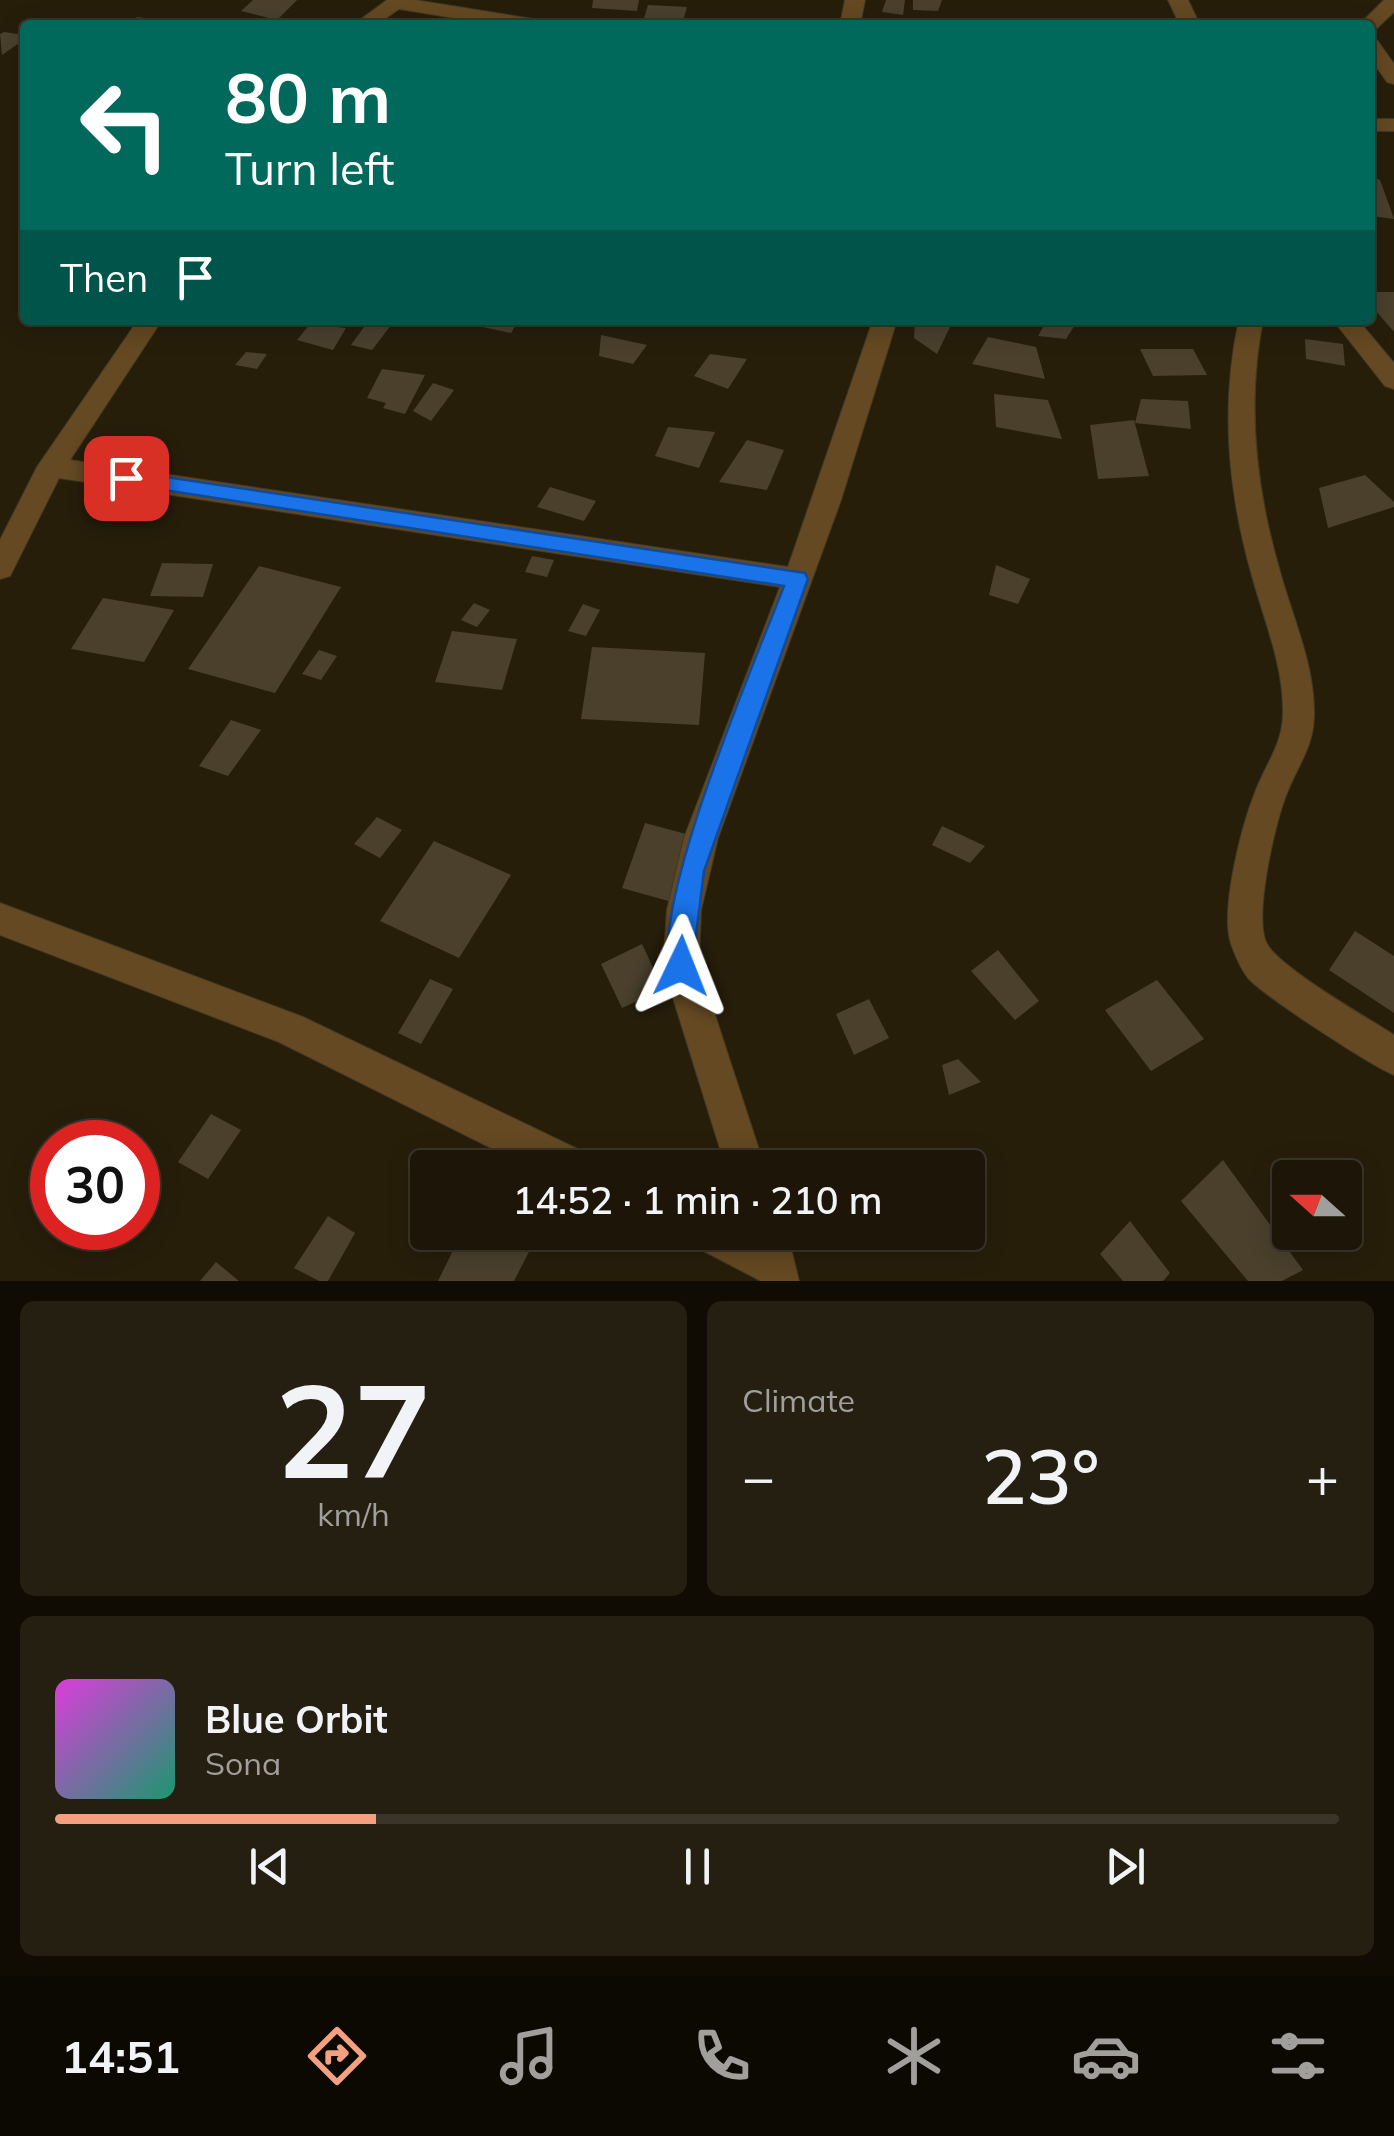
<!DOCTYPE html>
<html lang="en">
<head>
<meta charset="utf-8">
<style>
	:root { --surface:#1d1608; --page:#251f12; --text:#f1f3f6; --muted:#a09f9c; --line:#3b3529; --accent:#f2a07f }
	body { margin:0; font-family:Mulish,sans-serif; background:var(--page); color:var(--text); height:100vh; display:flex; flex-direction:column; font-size:38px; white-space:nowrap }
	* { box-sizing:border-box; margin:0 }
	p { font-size:32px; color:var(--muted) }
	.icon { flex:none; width:55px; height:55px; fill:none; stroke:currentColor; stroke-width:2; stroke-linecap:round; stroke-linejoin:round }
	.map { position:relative; height:1281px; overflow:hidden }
	.panel { display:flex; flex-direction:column; gap:20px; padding:20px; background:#100c04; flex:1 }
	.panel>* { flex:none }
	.top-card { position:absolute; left:20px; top:20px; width:1355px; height:305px; border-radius:10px; box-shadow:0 5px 25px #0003,0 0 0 2px var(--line); background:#00695c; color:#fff; overflow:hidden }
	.needle { width:65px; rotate:291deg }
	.buttons { position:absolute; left:1272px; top:1160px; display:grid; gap:20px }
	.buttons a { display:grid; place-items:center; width:90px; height:90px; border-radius:10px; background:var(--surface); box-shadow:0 5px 25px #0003,0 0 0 2px var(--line); font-size:50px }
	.speed { position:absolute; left:30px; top:1120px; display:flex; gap:20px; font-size:50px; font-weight:700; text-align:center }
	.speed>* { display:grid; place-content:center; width:130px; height:130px; border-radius:50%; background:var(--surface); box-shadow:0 5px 25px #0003,0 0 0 2px var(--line); line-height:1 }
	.speed .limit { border:15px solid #d22; background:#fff; color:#111 }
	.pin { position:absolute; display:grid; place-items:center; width:85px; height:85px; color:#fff; margin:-42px; border-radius:20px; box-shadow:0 5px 15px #0006 }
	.me { position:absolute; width:110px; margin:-55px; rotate:2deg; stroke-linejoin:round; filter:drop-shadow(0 0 8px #0008) }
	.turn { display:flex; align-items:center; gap:35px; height:210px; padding:0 40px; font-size:45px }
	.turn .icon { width:130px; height:130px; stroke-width:2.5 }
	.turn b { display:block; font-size:70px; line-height:85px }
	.then { display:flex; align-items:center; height:95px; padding:0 40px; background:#0003; gap:20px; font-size:38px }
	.big { font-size:75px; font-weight:600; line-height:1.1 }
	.panel .widget { flex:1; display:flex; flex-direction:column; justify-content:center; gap:15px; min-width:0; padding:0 35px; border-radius:15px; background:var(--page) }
	.panel .dial { align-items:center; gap:0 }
	.dial b { font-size:130px; line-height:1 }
	.song { display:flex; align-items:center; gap:30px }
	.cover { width:120px; height:120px; border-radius:15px; background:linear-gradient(135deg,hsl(300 70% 55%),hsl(160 70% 35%)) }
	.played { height:10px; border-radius:5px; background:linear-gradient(90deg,var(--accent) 25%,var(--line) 25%) }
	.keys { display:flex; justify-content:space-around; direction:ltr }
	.heat { display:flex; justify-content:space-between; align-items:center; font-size:55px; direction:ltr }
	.panel .tiles { flex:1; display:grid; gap:20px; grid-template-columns:1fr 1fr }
	.widget:last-child { grid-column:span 2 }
	.trip { position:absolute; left:410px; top:1150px; width:575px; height:100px; border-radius:10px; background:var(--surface); box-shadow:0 5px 25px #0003,0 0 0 2px var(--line); font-weight:600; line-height:100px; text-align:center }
	.tabs { display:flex; height:160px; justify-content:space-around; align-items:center; background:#0c0903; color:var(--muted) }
	.tabs .icon { width:70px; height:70px }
	.tabs .selected { color:var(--accent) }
	.tabs b { font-size:45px; color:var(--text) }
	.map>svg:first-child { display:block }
</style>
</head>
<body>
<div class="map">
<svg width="1394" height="1281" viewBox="0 0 1394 1281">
	<rect width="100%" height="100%" fill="#271e0a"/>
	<g fill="#4a402c">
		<polygon points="253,0 297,0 277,20 241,11"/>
		<polygon points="593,0 639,0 637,11 592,8"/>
		<polygon points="886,0 905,0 903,15 882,12"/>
		<polygon points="913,0 942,0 938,11 913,10"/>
		<polygon points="648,5 687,7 682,25 642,25"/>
		<polygon points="137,17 170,21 167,25 127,25"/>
		<polygon points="4,32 25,35 25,39 2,55 0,34"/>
		<polygon points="1370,176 1380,180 1394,219 1371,216"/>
		<polygon points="1370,292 1394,292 1394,332 1370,304"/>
		<polygon points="369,320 395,320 372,350 351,345"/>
		<polygon points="475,320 519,320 511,333 473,325"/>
		<polygon points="1047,320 1078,320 1066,339 1038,336"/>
		<polygon points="915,322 951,325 937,354 914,338"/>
		<polygon points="310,324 346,328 333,350 297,340"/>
		<polygon points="601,335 647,345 633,364 599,356"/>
		<polygon points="988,337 1036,347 1045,379 972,364"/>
		<polygon points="1305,339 1343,344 1345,366 1306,359"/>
		<polygon points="1140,349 1193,349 1207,375 1153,376"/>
		<polygon points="246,352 267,354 257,369 235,365"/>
		<polygon points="710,354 747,359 728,389 694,376"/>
		<polygon points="382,369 425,375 405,414 383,408 386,403 367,398"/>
		<polygon points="433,383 454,390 431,421 413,411"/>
		<polygon points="994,394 1048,400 1062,439 996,427"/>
		<polygon points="1141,399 1188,401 1191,429 1135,423"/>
		<polygon points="1134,420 1149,476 1098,479 1090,425"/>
		<polygon points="668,427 715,432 699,468 655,456"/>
		<polygon points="747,440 784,450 767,490 719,482"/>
		<polygon points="1365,475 1394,502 1394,507 1328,528 1319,488"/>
		<polygon points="550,487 596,501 584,521 537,507"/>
		<polygon points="532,556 554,560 547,577 525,572"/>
		<polygon points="162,563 213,564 203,597 150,596"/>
		<polygon points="996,565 1030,579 1018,604 989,595"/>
		<polygon points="259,566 341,587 275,693 188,669"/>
		<polygon points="103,598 174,610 144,662 71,649"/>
		<polygon points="474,603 490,610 477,627 461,620"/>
		<polygon points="583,604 600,610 586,636 568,631"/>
		<polygon points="452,631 517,639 502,690 435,682"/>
		<polygon points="592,647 705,653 699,725 581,719"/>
		<polygon points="319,650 337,656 321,680 302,674"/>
		<polygon points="231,720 261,730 228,776 199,766"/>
		<polygon points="377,817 402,830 380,858 354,844"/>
		<polygon points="645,823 701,838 679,904 622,888"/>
		<polygon points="942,826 985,846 970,863 932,845"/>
		<polygon points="434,841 511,875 459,958 380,921"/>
		<polygon points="1355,931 1394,956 1394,1013 1329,970"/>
		<polygon points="642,944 663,989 622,1008 601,964"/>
		<polygon points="998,950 1039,1001 1015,1020 971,971"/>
		<polygon points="430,979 453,989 421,1044 398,1033"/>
		<polygon points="1157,980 1204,1039 1151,1071 1105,1010"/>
		<polygon points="869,999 889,1038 854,1055 836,1014"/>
		<polygon points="958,1059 981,1082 949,1095 942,1065"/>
		<polygon points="211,1114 241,1130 208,1179 178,1162"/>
		<polygon points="1223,1160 1303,1270 1282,1281 1248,1281 1181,1201"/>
		<polygon points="328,1216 355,1233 328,1281 319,1281 294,1268"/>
		<polygon points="1130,1221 1170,1273 1163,1281 1123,1281 1100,1254"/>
		<polygon points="462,1232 517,1232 534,1242 514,1281 438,1281"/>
		<polygon points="216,1262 239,1281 200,1281"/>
	</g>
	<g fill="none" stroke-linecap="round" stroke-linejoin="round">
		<g stroke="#413825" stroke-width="2">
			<g id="street">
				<polygon points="387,0 415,0 533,19 543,25 497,25 399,9 376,25 353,25"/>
				<polygon points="845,0 865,0 860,25 840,25"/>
				<polygon points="1168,0 1188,0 1200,25 1180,25"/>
				<polygon points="1384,0 1394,0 1394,12 1376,29 1359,25"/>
				<polygon points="1370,38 1377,40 1394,64 1394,84 1387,82 1370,58"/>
				<rect x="1370" y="119" width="24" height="12"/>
				<polygon points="138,320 162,320 70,460 788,567 873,320 897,320 841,500 718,838 701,910 699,966 765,1168 726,1168 663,966 667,910 684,838 780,587 59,478 10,576 0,579 0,540 37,467"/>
				<path d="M1239 320H1263C1246 406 1256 491 1281 575 1294 621 1315 667 1314 715 1314 746 1298 765 1287 793 1275 822 1254 914 1266 942 1276 966 1368 1018 1394 1035V1075C1370 1065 1264 996 1248 978 1241 969 1235 955 1231 944 1220 911 1241 828 1254 795 1265 764 1284 744 1283 710 1283 664 1264 620 1252 576 1228 492 1220 406 1239 320Z"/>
				<polygon points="1333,320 1358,320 1394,363 1394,389 1385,386"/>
				<polygon points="0,903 303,1017 588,1154 593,1168 531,1168 279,1042 0,935"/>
				<polygon points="688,1232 787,1232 799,1281 761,1281 694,1246"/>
			</g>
		</g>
		<use href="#street" fill="#644922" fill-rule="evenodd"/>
	</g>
	<path fill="#1a73e8" stroke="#114b97" stroke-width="2.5" d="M126 471 805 573 808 579 704 871 691 975 681 978 672 975C645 915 757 657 784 586L119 483 116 478 119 473Z"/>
</svg>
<div class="buttons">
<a><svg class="needle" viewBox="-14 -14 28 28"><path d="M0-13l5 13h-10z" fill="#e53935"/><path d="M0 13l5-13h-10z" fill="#a09f9c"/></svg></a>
</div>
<div class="speed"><div class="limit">30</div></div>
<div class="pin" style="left:126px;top:478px;background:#d93025"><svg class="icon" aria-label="arrive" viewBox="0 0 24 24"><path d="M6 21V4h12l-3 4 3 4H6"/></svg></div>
<svg class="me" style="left:681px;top:966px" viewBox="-20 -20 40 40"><path d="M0-17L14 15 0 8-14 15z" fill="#1a73e8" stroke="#fff" stroke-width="4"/></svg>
<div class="trip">14:52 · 1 min · 210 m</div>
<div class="top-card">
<div class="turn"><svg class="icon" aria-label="left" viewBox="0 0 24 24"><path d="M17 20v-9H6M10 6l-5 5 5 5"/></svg><div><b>80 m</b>Turn left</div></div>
<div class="then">Then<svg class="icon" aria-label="arrive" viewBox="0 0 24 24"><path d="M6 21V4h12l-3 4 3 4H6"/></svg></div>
</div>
</div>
<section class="panel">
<div class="tiles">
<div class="widget dial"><b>27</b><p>km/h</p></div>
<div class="widget"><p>Climate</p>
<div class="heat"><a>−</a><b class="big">23°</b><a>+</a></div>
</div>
<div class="widget">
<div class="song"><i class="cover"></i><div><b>Blue Orbit</b><p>Sona</p></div></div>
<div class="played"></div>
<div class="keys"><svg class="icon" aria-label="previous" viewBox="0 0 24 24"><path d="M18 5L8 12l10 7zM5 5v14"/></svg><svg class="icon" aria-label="pause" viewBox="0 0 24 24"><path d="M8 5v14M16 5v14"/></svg><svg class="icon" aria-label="next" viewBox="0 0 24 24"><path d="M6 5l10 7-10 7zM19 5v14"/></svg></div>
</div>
</div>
</section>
<nav class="tabs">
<b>14:51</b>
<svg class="icon selected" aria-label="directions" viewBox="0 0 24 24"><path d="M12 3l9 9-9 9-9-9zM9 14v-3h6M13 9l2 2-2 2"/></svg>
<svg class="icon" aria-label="music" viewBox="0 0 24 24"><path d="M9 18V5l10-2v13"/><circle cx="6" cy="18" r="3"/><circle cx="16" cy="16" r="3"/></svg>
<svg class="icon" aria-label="phone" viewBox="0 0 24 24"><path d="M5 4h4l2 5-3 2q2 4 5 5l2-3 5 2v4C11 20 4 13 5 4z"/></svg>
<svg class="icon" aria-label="climate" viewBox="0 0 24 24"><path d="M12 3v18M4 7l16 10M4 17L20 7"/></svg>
<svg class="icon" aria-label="car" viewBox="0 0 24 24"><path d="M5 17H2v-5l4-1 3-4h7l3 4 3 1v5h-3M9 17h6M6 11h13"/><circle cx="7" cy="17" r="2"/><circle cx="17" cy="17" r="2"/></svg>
<svg class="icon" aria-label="filters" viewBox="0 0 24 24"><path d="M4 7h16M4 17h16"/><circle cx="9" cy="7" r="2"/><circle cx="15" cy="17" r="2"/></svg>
</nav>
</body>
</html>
